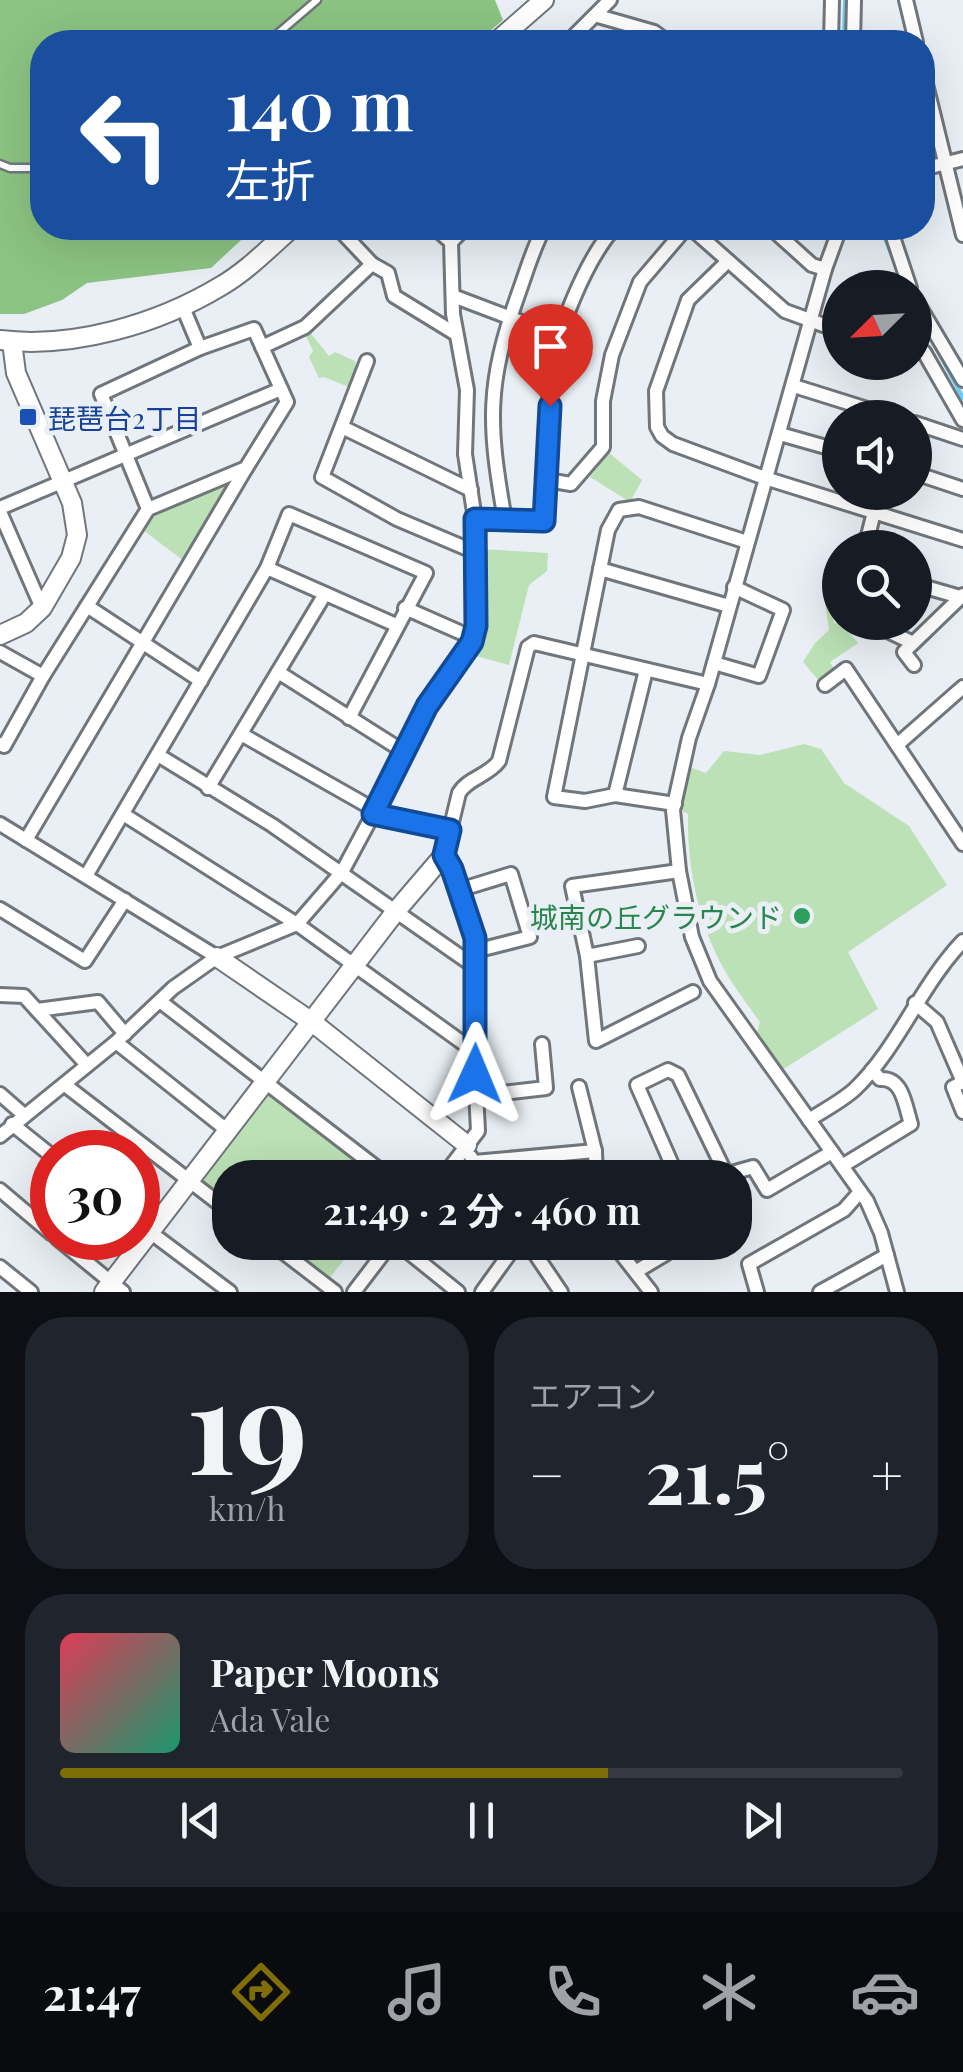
<!DOCTYPE html>
<html lang="ja">
<head>
<meta charset="utf-8">
<style>
	:root { --surface:#171b24; --page:#20242c; --text:#f1f3f6; --muted:#9ea1a6; --line:#363941; --accent:#7f6d08 }
	body { margin:0; font-family:"Playfair Display","Noto Sans JP",serif; background:var(--page); color:var(--text); height:100vh; display:flex; flex-direction:column; font-size:38px; white-space:nowrap }
	* { box-sizing:border-box; margin:0 }
	p { font-size:32px; color:var(--muted) }
	.icon { flex:none; width:55px; height:55px; fill:none; stroke:currentColor; stroke-width:2; stroke-linecap:round; stroke-linejoin:round }
	.map { position:relative; height:1292px; overflow:hidden }
	.panel { display:flex; flex-direction:column; gap:25px; padding:25px; background:#0d0f14; flex:1 }
	.panel>* { flex:none }
	.hud { position:absolute; left:30px; top:30px; width:905px; height:210px; border-radius:40px; box-shadow:0 10px 40px #0002; background:#1a4fa0; color:#fff; overflow:hidden }
	.needle { width:65px; rotate:246deg }
	.controls { position:absolute; left:822px; top:270px; display:grid; gap:20px }
	.controls a { display:grid; place-items:center; width:110px; height:110px; border-radius:50%; background:var(--surface); box-shadow:0 10px 40px #0002; font-size:50px }
	.speed { position:absolute; left:30px; top:1130px; display:flex; gap:20px; font-size:50px; font-weight:700; text-align:center }
	.speed>* { display:grid; place-content:center; width:130px; height:130px; border-radius:50%; background:var(--surface); box-shadow:0 10px 40px #0002; line-height:1 }
	.speed .limit { border:15px solid #d22; background:#fff; color:#111 }
	.pin { position:absolute; display:grid; place-items:center; width:85px; height:85px; color:#fff; margin:-102px -42px; border-radius:50% 50% 50% 0; rotate:-45deg; box-shadow:0 0 10px #0007 }
	.pin .icon { rotate:45deg }
	.me { position:absolute; width:110px; margin:-55px; rotate:1deg; stroke-linejoin:round; filter:drop-shadow(0 0 8px #0008) }
	.turn { display:flex; align-items:center; gap:35px; height:210px; padding:0 30px; font-size:45px }
	.turn .icon { width:130px; height:130px; stroke-width:2.5 }
	.turn b { display:block; font-size:70px; line-height:85px }
	.big { font-size:75px; font-weight:700; line-height:1.1 }
	.panel .tile { flex:1; display:flex; flex-direction:column; justify-content:center; gap:15px; min-width:0; padding:0 35px; border-radius:40px; background:var(--page) }
	.panel .dial { align-items:center; gap:0 }
	.dial b { font-size:130px; line-height:1 }
	.song { display:flex; align-items:center; gap:30px }
	.cover { width:120px; height:120px; border-radius:15px; background:linear-gradient(135deg,hsl(350 70% 55%),hsl(160 70% 35%)) }
	.played { height:10px; border-radius:5px; background:linear-gradient(90deg,var(--accent) 65%,var(--line) 65%) }
	.keys { display:flex; justify-content:space-around; direction:ltr }
	.heat { display:flex; justify-content:space-between; align-items:center; font-size:55px; direction:ltr }
	.panel .tiles { flex:1; display:grid; gap:25px; grid-template-columns:1fr 1fr }
	.tile:last-child { grid-column:span 2 }
	.trip { position:absolute; left:212px; top:1160px; width:540px; height:100px; border-radius:40px; background:var(--surface); box-shadow:0 10px 40px #0002; font-weight:700; line-height:100px; text-align:center }
	.tabs { display:flex; height:160px; justify-content:space-around; align-items:center; background:#090b0e; color:var(--muted) }
	.tabs .icon { width:70px; height:70px }
	.tabs .active { color:var(--accent) }
	.tabs b { font-size:45px; color:var(--text) }
	.map>svg:first-child { display:block }
</style>
</head>
<body>
<div class="map">
<svg width="963" height="1292" viewBox="0 0 963 1292">
	<rect width="100%" height="100%" fill="#e9eff4"/>
	<g fill="#bce1b6">
		<polygon points="308,330 329,356 335,352 355,361 357,368 349,387 324,377 319,378 309,357 313,351 304,332"/>
		<polygon points="609,453 642,480 630,502 590,477"/>
		<polygon points="225,479 230,484 184,561 139,527 149,511"/>
		<polygon points="478,549 548,553 547,571 529,585 509,665 468,654"/>
		<polygon points="825,603 831,607 834,624 839,621 858,643 830,662 835,671 820,682 803,662 815,643 829,630"/>
		<path d="M804 744 821 749 844 783 909 826 947 885 848 952 878 1009 782 1070 757 1033 760 1022C748 1005 734 987 724 969 698 923 687 865 688 814L679 809 689 767 706 773 724 751 760 755Z"/>
		<polygon points="270,1092 384,1177 230,1178 230,1206 199,1183"/>
		<polygon points="279,1243 357,1243 328,1280"/>
	</g>
	<polygon fill="#8bc382" points="0,0 495,0 503,20 477,42 42,42 42,228 254,228 211,268 87,283 62,300 24,314 0,314"/>
	<g fill="none" stroke-linecap="round" stroke-linejoin="round">
		<g stroke="#69cef3" stroke-width="4">
			<polyline points="844,42 845,0"/>
			<polyline points="881,228 899,274"/>
			<polyline points="931,338 963,398"/>
		</g>
		<g stroke="#71767b" stroke-width="11">
			<g id="lane">
				<polyline points="268,42 317,0"/>
				<polyline points="0,164 10,168 42,168"/>
			</g>
		</g>
		<g stroke="#71767b" stroke-width="18">
			<g id="street">
				<polyline points="906,0 916,42"/>
				<polyline points="598,16 654,32 668,42"/>
				<polyline points="568,42 610,0"/>
				<polyline points="831,42 832,0"/>
				<polyline points="853,42 854,0"/>
				<polyline points="922,68 963,235"/>
				<polyline points="922,169 963,159"/>
				<polyline points="338,228 372,264 388,273 394,296 456,334"/>
				<polyline points="691,228 785,311 840,331"/>
				<polyline points="771,228 812,265 825,269"/>
				<polyline points="840,228 825,269 708,684 689,738 673,810 679,871 692,937 710,981 867,1201 881,1233 897,1292"/>
				<polyline points="890,228 910,288"/>
				<polyline points="451,242 465,228"/>
				<polyline points="728,261 688,300 656,391 657,427 662,436 673,444 765,478 963,540"/>
				<polyline points="453,296 561,337"/>
				<polyline points="915,299 963,380"/>
				<polyline points="182,305 200,348"/>
				<polyline points="262,347 305,327 372,264"/>
				<polyline points="915,349 924,352 963,420"/>
				<polyline points="367,361 322,477 397,519 475,552"/>
				<polyline points="794,386 896,418"/>
				<polyline points="915,423 963,439"/>
				<polyline points="342,427 471,490"/>
				<polyline points="780,434 840,451"/>
				<polyline points="915,453 924,426"/>
				<polyline points="915,473 963,489"/>
				<polyline points="547,480 571,484 603,447 603,401 612,355 640,282 686,228"/>
				<polyline points="0,508 281,389"/>
				<polyline points="0,512 42,608"/>
				<path d="M475 519 544 521C548 472 546 423 551 375 556 332 586 260 614 228"/>
				<path d="M505 520C488 424 486 385 519 292 527 270 533 248 544 228"/>
				<polyline points="865,548 879,492"/>
				<polyline points="267,568 396,625"/>
				<polyline points="600,569 729,606"/>
				<polyline points="915,584 960,597"/>
				<polyline points="87,606 201,681"/>
				<polyline points="405,608 473,638"/>
				<polyline points="869,622 911,642"/>
				<polyline points="0,652 43,676 148,509 246,468 287,402 254,329 200,348 101,394 148,509"/>
				<polyline points="714,663 759,676 783,610 734,587"/>
				<polyline points="914,665 904,652 963,595"/>
				<polyline points="278,672 406,753"/>
				<polyline points="825,685 846,669 963,844"/>
				<polyline points="241,734 375,810"/>
				<polyline points="0,744 4,746 43,676"/>
				<polyline points="897,745 963,687"/>
				<polyline points="158,755 272,825 474,966"/>
				<polyline points="208,788 325,594"/>
				<polyline points="615,795 646,670"/>
				<polyline points="675,804 615,795 585,801 554,797 608,530 619,510 639,507 747,542"/>
				<polyline points="123,814 297,924 474,1051"/>
				<polyline points="373,814 450,830"/>
				<polyline points="0,824 217,957"/>
				<polyline points="26,840 246,468"/>
				<polyline points="679,871 572,886 587,956 596,1041 693,992"/>
				<polyline points="86,876 267,568 289,514 426,573 349,718"/>
				<polyline points="459,890 511,874 530,937 475,951"/>
				<polyline points="0,909 85,961 125,900"/>
				<polyline points="587,956 638,946"/>
				<polyline points="0,995 24,996 87,1065"/>
				<polyline points="161,1002 390,1178"/>
				<polyline points="915,1003 937,1022 963,1082"/>
				<polyline points="37,1010 98,1002 125,1034"/>
				<polyline points="116,1042 228,1131"/>
				<polyline points="963,1082 953,1087 963,1112"/>
				<polyline points="65,1085 230,1212"/>
				<polyline points="579,1087 595,1151 596,1178"/>
				<polyline points="0,1094 24,1115"/>
				<polyline points="476,1096 546,1088 542,1044"/>
				<path d="M809 1120C824 1110 842 1101 855 1089 898 1048 920 986 963 941"/>
				<polyline points="12,1124 52,1156"/>
				<polyline points="0,1136 116,1042 173,988 217,957 297,924 342,872 406,753 427,707 472,642 475,626 475,519 465,454 467,390 453,314 451,242 435,228"/>
				<polyline points="471,1157 481,1178"/>
				<polyline points="474,1162 595,1151"/>
				<path d="M842 1166 911 1124C905 1106 903 1077 880 1079L872 1070"/>
				<polyline points="721,1176 753,1167 767,1190 832,1152"/>
				<path d="M442 1178 478 1131 474 1051 475 937 452 869 444 855 459 793C468 778 488 776 499 761L528 647 534 643 708 684"/>
				<polyline points="660,1178 673,1167 637,1085 668,1070 678,1075 726,1174"/>
				<polyline points="0,1190 52,1234"/>
				<polyline points="138,1223 230,1292"/>
				<polyline points="57,1238 123,1292"/>
				<polyline points="270,1242 335,1292"/>
				<polyline points="396,1242 458,1292"/>
				<polyline points="527,1242 561,1292"/>
				<polyline points="605,1242 619,1251 651,1292"/>
				<polyline points="0,1267 31,1292"/>
				<polyline points="637,1271 667,1253"/>
				<polyline points="354,1292 392,1242"/>
				<polyline points="482,1292 518,1242"/>
				<polyline points="757,1292 749,1264 844,1210 860,1192"/>
				<polyline points="820,1292 887,1255"/>
			</g>
		</g>
		<g stroke="#71767b" stroke-width="22">
			<g id="secondary">
				<polyline points="496,42 544,0"/>
				<path d="M0 340C73 349 158 324 221 286 247 271 269 248 292 228"/>
				<polyline points="0,635 26,623 42,608 71,558 77,535 72,503 16,373 12,342"/>
				<polyline points="217,957 312,1022 467,1145"/>
				<polyline points="104,1292 396,911 444,855"/>
			</g>
		</g>
		<use href="#lane" stroke="#fff" stroke-width="6"/>
		<use href="#street" stroke="#fff" stroke-width="12"/>
		<use href="#secondary" stroke="#fff" stroke-width="18"/>
	</g>
	<g fill="none" stroke-linecap="round" stroke-linejoin="round">
		<g stroke="#114b97" stroke-width="25">
			<polyline id="route" points="475,1074 475,938 452,869 444,855 450,830 373,814 427,706 472,642 476,626 475,519 544,521 550,406"/>
		</g>
		<use href="#route" stroke="#1a73e8" stroke-width="18"/>
	</g>
	<rect fill="#1a4fb4" stroke="#e9eff4" stroke-width="4" x="18" y="407" width="20" height="20" rx="5"/>
	<circle fill="#2e9e5b" stroke="#e9eff4" stroke-width="4" cx="802" cy="916" r="10"/>
	<g text-anchor="middle" dominant-baseline="central" stroke-width="10" stroke-linejoin="round" paint-order="stroke">
		<g font-size="28" fill="#164399" stroke="#e9eff4" text-anchor="start">
			<text x="48" y="417">琵琶台2丁目</text>
		</g>
		<g font-size="28" fill="#27864d" stroke="#e9eff4" text-anchor="end">
			<text x="782" y="916">城南の丘グラウンド</text>
		</g>
	</g>
</svg>
<div class="controls">
<a><svg class="needle" viewBox="-14 -14 28 28"><path d="M0-13l5 13h-10z" fill="#e53935"/><path d="M0 13l5-13h-10z" fill="#9ea1a6"/></svg></a>
<a><svg class="icon" aria-label="sound" viewBox="0 0 24 24"><path d="M4 9h4l5-4v14l-5-4H4zM17 9q2 3 0 6"/></svg></a>
<a><svg class="icon" aria-label="search" viewBox="0 0 24 24"><circle cx="10" cy="10" r="6"/><path d="M15 15l6 6"/></svg></a>
</div>
<div class="speed"><div class="limit">30</div></div>
<div class="pin" style="left:550px;top:406px;background:#d93025"><svg class="icon" aria-label="arrive" viewBox="0 0 24 24"><path d="M6 21V4h12l-3 4 3 4H6"/></svg></div>
<svg class="me" style="left:475px;top:1074px" viewBox="-20 -20 40 40"><path d="M0-17L14 15 0 8-14 15z" fill="#1a73e8" stroke="#fff" stroke-width="4"/></svg>
<div class="trip">21:49 · 2 分 · 460 m</div>
<div class="hud">
<div class="turn"><svg class="icon" aria-label="left" viewBox="0 0 24 24"><path d="M17 20v-9H6M10 6l-5 5 5 5"/></svg><div><b>140 m</b>左折</div></div>
</div>
</div>
<section class="panel">
<div class="tiles">
<div class="tile dial"><b>19</b><p>km/h</p></div>
<div class="tile"><p>エアコン</p>
<div class="heat"><a>−</a><b class="big">21.5°</b><a>+</a></div>
</div>
<div class="tile">
<div class="song"><i class="cover"></i><div><b>Paper Moons</b><p>Ada Vale</p></div></div>
<div class="played"></div>
<div class="keys"><svg class="icon" aria-label="previous" viewBox="0 0 24 24"><path d="M18 5L8 12l10 7zM5 5v14"/></svg><svg class="icon" aria-label="pause" viewBox="0 0 24 24"><path d="M8 5v14M16 5v14"/></svg><svg class="icon" aria-label="next" viewBox="0 0 24 24"><path d="M6 5l10 7-10 7zM19 5v14"/></svg></div>
</div>
</div>
</section>
<nav class="tabs">
<b>21:47</b>
<svg class="icon active" aria-label="directions" viewBox="0 0 24 24"><path d="M12 3l9 9-9 9-9-9zM9 14v-3h6M13 9l2 2-2 2"/></svg>
<svg class="icon" aria-label="music" viewBox="0 0 24 24"><path d="M9 18V5l10-2v13"/><circle cx="6" cy="18" r="3"/><circle cx="16" cy="16" r="3"/></svg>
<svg class="icon" aria-label="phone" viewBox="0 0 24 24"><path d="M5 4h4l2 5-3 2q2 4 5 5l2-3 5 2v4C11 20 4 13 5 4z"/></svg>
<svg class="icon" aria-label="climate" viewBox="0 0 24 24"><path d="M12 3v18M4 7l16 10M4 17L20 7"/></svg>
<svg class="icon" aria-label="car" viewBox="0 0 24 24"><path d="M5 17H2v-5l4-1 3-4h7l3 4 3 1v5h-3M9 17h6M6 11h13"/><circle cx="7" cy="17" r="2"/><circle cx="17" cy="17" r="2"/></svg>
</nav>
</body>
</html>
